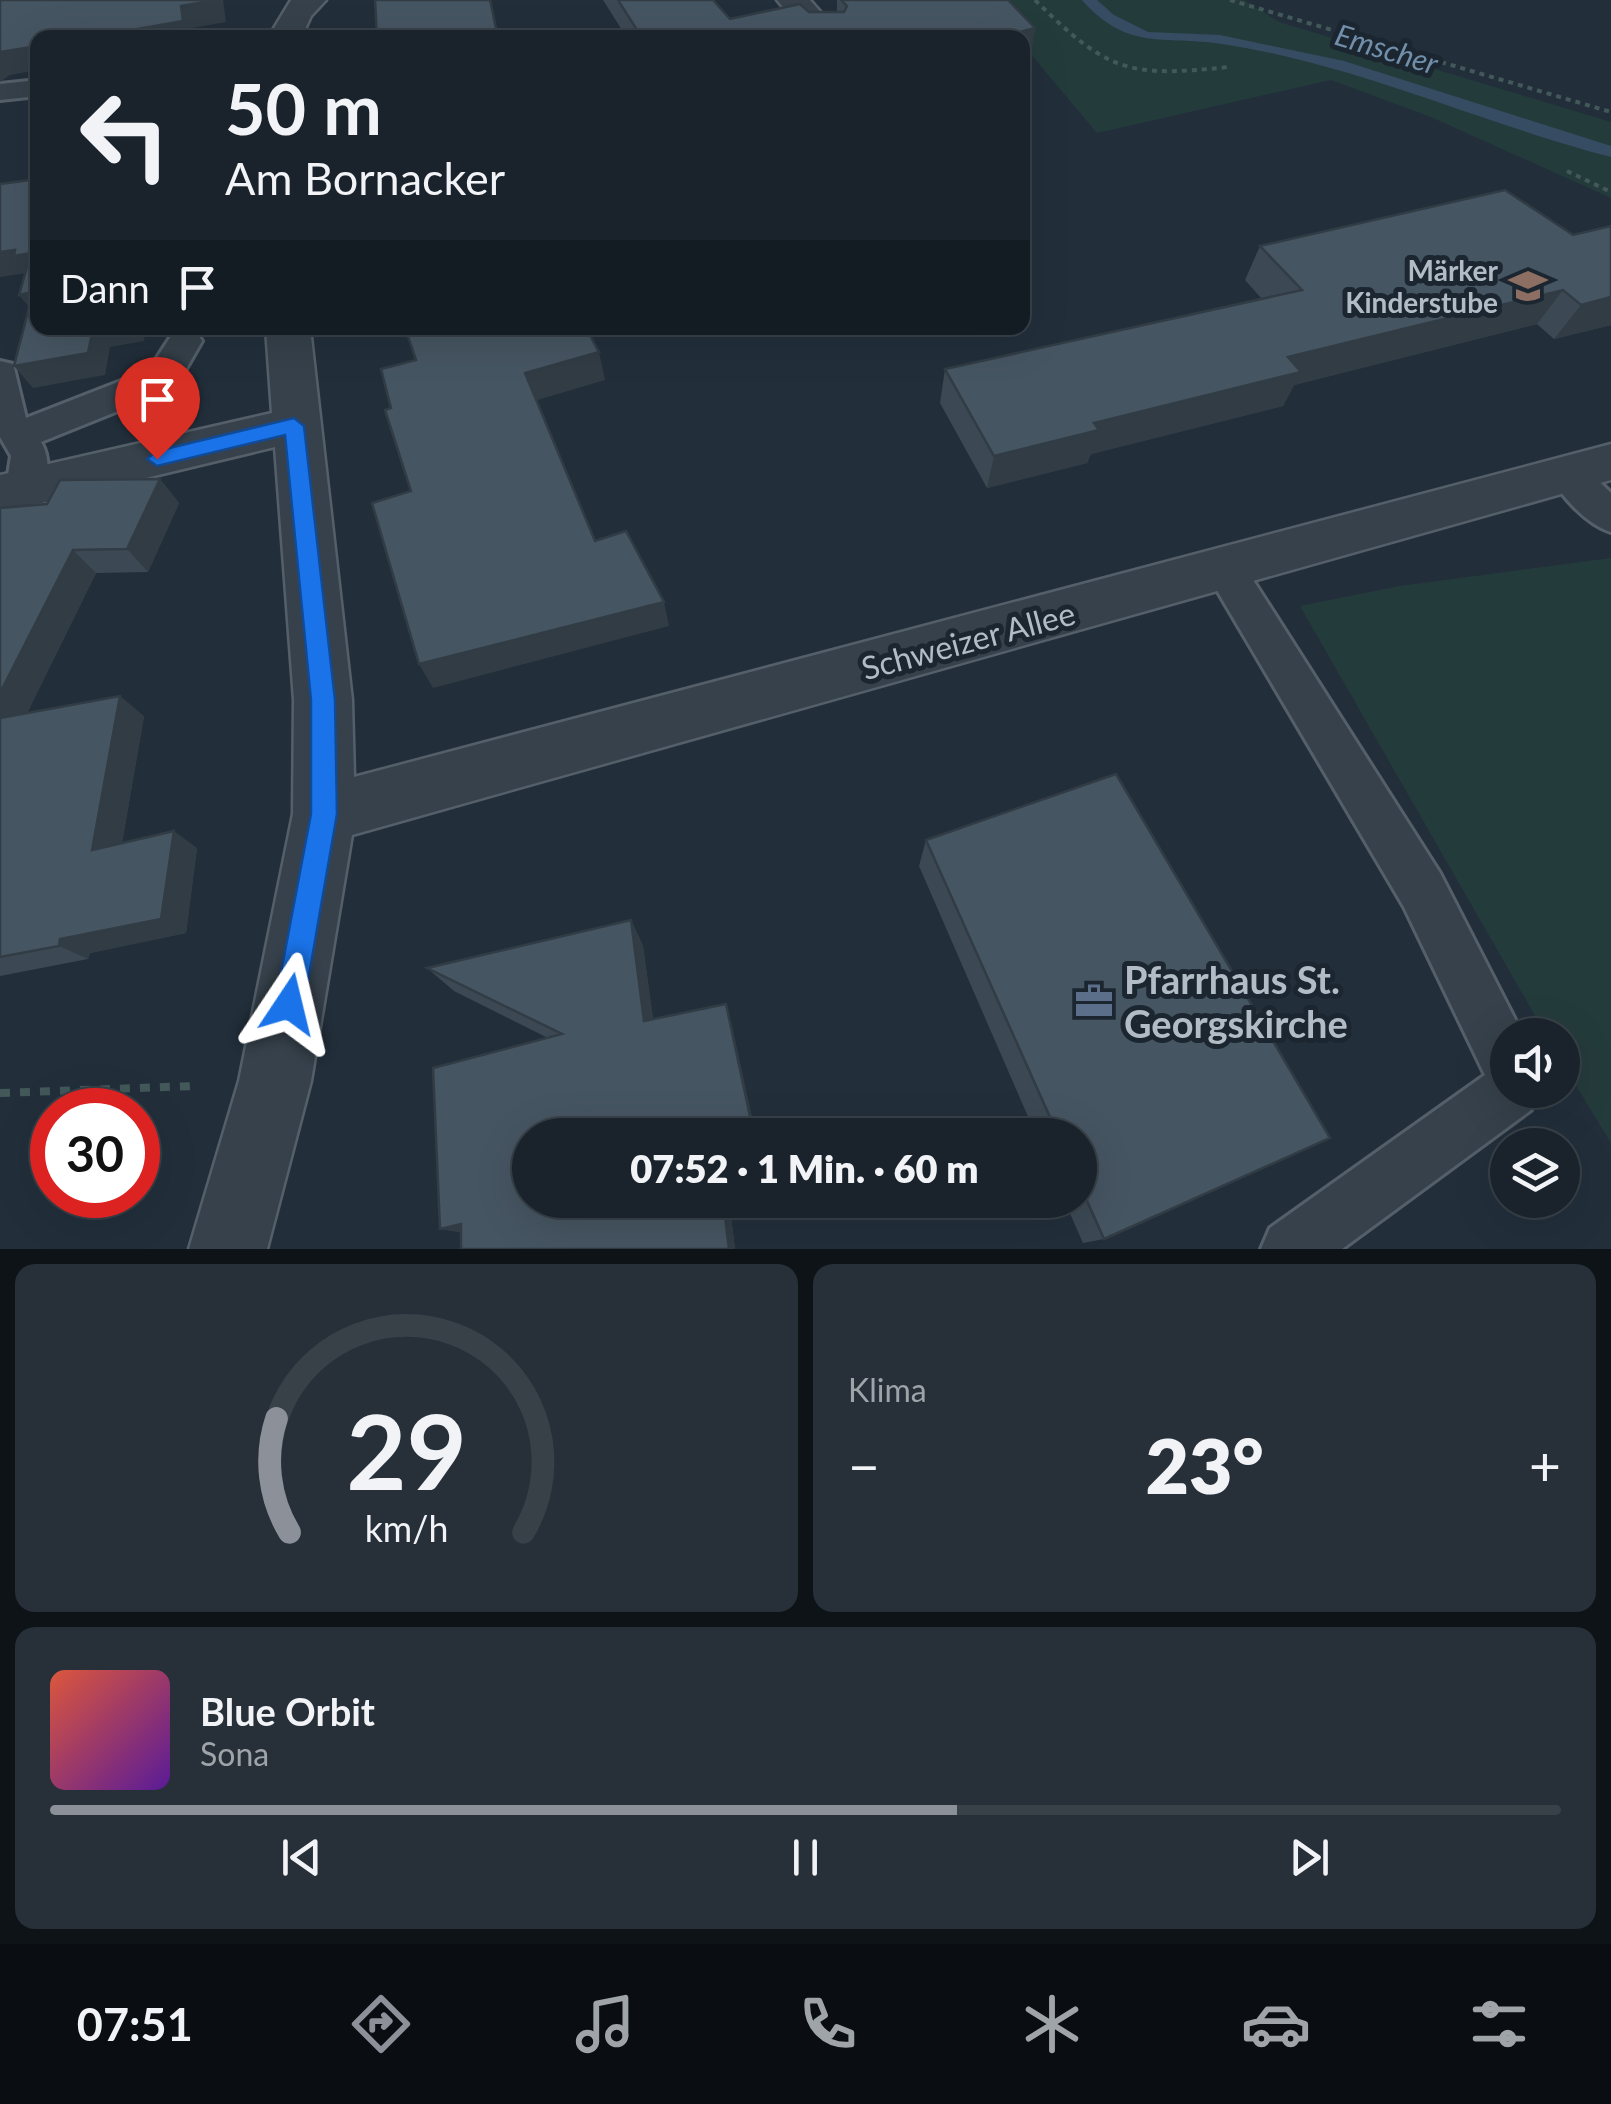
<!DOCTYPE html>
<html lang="de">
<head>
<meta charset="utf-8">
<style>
	:root { --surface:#1a232c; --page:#272f38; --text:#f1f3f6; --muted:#9fa4a9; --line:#384048; --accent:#8c9099 }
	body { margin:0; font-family:Lato,sans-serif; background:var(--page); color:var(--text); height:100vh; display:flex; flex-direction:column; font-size:38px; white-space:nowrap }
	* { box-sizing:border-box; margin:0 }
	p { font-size:32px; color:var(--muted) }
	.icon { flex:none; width:55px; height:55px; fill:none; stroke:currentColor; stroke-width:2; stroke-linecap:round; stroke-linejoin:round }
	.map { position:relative; height:1249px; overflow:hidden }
	.drawer { display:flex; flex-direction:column; gap:15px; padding:15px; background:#0e1318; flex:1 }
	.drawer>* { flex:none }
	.guide { position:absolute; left:30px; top:30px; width:1000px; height:305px; border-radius:20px; box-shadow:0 10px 40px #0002,0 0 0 2px var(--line); background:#1a232c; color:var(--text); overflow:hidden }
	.buttons { position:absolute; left:1490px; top:1018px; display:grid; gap:20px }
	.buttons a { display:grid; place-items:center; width:90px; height:90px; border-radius:50%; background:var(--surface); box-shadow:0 10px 40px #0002,0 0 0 2px var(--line); font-size:50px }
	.speed { position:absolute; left:30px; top:1088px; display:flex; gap:20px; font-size:50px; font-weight:700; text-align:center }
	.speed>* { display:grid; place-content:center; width:130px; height:130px; border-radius:50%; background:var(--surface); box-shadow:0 10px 40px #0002,0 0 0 2px var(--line); line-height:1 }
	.speed .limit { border:15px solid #d22; background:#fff; color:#111 }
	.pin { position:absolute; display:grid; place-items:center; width:85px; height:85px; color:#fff; margin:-102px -42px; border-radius:50% 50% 50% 0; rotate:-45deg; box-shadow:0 0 10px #0007 }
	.pin .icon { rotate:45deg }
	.me { position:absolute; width:110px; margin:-55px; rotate:10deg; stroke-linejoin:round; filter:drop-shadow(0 0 8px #0008) }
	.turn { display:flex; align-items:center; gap:35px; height:210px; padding:0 30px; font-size:45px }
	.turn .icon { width:130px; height:130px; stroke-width:2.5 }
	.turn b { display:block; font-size:70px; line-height:85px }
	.then { display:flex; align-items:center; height:95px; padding:0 30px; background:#0003; gap:20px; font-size:38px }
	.big { font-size:75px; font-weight:800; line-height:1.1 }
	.drawer .tile { flex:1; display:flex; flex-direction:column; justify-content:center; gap:15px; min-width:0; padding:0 35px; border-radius:20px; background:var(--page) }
	.drawer .dial { align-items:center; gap:0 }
	.dial svg { height:260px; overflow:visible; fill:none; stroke:var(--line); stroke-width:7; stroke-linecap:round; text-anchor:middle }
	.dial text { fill:var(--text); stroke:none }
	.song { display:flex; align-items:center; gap:30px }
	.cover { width:120px; height:120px; border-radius:15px; background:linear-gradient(135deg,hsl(10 70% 55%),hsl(270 70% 35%)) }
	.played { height:10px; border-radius:5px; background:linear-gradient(90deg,var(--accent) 60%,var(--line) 60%) }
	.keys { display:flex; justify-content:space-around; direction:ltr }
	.heat { display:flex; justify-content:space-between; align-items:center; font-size:55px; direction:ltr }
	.drawer .tiles { flex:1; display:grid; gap:15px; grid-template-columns:1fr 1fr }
	.tile:last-child { grid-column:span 2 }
	.trip { position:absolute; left:512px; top:1118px; width:585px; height:100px; border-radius:50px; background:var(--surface); box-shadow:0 10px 40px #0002,0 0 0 2px var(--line); font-weight:800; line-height:100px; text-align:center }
	.menu { display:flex; height:160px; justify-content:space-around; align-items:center; background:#0a0e12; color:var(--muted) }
	.menu .icon { width:70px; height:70px }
	.menu .selected { color:var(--accent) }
	.menu b { font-size:45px; color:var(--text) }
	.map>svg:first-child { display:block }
</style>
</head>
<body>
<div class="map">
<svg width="1611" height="1249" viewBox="0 0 1611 1249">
	<rect width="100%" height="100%" fill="#222f3b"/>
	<g fill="#243b3c">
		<polygon points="984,0 1244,0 1279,22 1611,122 1611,198 1431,117 1331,80 1097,133 1023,45 1022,38"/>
		<polygon points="1611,558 1611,1143 1563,1064 1562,1035 1546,1035 1300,606 1400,586"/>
	</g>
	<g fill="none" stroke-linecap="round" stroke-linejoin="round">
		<path fill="#364c62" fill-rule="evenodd" d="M1082 0H1097L1114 15 1148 32 1220 35 1344 61 1611 146V157C1480 123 1356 64 1222 44 1163 35 1128 52 1082 0Z"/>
		<g stroke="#545f69" stroke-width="6">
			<g id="service">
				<polygon points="38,80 38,96 0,100 0,84"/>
				<path d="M185 330 197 333 202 341 175 388 41 442C51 459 49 480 39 498L25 502 11 498 6 488 11 456 0 437V361L13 364 26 418 149 370 173 333Z"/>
				<path d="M1568 460 1581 464 1611 493V532C1587 525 1561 496 1549 474L1555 464Z"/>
				<polygon points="1225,554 1239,558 1440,873 1523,1035 1508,1035 1508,1090 1539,1090 1531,1110 1342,1249 1261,1249 1270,1228 1485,1075 1404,907 1205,570 1211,558"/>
			</g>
		</g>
		<g stroke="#545f69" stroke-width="5">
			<g id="minor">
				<polygon points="291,0 326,0 311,16 301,38 268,38"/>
				<polygon points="777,0 810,0 843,38 809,38"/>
				<polygon points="266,328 310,328 352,700 354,777 1611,444 1611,480 352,835 311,1081 267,1249 189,1249 239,1081 293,814 294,700 275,447 0,513 0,475 272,413"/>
			</g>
		</g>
		<g stroke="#425859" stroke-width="4" stroke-dasharray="5 5" stroke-linecap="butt">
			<path d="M1035 0C1107 71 1127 78 1228 67"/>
			<polyline points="1230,0 1611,112"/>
			<polyline points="1567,171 1611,192"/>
		</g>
		<polyline stroke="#425859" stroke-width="8" stroke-dasharray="10 10" stroke-linecap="butt" points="0,1093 194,1086"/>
		<use href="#service" fill="#36414b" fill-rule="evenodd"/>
		<use href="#minor" fill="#36414b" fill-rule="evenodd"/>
	</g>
	<g fill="#3c4954">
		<polygon points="603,0 713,0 730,19 837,12 837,0 1008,0 1035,28 1030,58 1022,60 1022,38 627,38"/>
		<polygon points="1611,226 1611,325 1554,339 1537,324 1294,385 1283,406 1091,454 1087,463 987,488 940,403 945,369 1262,299 1245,280 1260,246 1573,235"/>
		<polygon points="160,479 179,503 148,572 96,573 27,713 144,716 122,843 197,848 186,933 90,953 88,959 0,976 0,508 47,504"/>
		<polygon points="1116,774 1330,1138 1104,1239 1083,1243 1064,1200 1080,1200 1080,1135 1036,1135 919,866 926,840"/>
		<polygon points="631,920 643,946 653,1019 726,1004 756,1135 530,1135 530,1200 729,1200 735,1249 461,1249 461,1232 440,1229 433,1068 548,1038 454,991 427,968"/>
	</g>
	<g fill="#313c45">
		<polygon points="216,0 223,0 226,22 192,28 193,38 87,38 181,6"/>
		<polygon points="1035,28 1030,58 1022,60 1022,38 998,38"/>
		<polygon points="38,46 38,70 10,75 0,82 0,52"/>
		<polygon points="15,250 31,253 27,273 0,277 0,252"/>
		<polygon points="1563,290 1537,324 1294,385 1283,406 1091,454 1087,463 987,488 994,456 1288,357"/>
		<polygon points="33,292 37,317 19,295"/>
		<polygon points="1611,297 1611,325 1554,339 1581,305"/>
		<polygon points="93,328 146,328 144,341 110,347 105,375 33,388 14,366"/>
		<polygon points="599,352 605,380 534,401 525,373"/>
		<polygon points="160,479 179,503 148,572 127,549"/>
		<polygon points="73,550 96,573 14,740 0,730 0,693"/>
		<polygon points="664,602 669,626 433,688 419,664"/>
		<polygon points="120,696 144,716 118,866 92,850"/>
		<polygon points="174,831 197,848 186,933 90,953 88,959 59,946 60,939"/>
		<polygon points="631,920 643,946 656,1041 644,1021"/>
		<polygon points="726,1004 732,1026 756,1135 754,1135"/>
		<polygon points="723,1200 729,1200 735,1249 729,1249"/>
		<polygon points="461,1224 470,1234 440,1229"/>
	</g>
	<g fill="#465562" stroke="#313c45" stroke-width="2.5">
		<polygon points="0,0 216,0 181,6 183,21 87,38 38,38 38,46 0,52"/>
		<polygon points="375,0 490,0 498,38 377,38"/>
		<polygon points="618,0 713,0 730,19 800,4 809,12 844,12 847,6 841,0 1008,0 1035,28 998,38 642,38"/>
		<polygon points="38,179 38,328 93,328 88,353 14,366 33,292 19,295 31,253 14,256 15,250 0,252 0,184"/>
		<polygon points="1505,190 1573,235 1611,226 1611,297 1581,305 1563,290 1288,357 1301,372 1094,423 1099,430 994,456 945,369 1302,290 1260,246"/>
		<polygon points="405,328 586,328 599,352 525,373 595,541 626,531 664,602 419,664 372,503 411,491 385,410 391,408 381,369 416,360"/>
		<polygon points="160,479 127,549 73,550 0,693 0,508 47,504 60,480"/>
		<polygon points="120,696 92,850 174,831 161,919 60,939 59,946 0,957 0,718"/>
		<polygon points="1116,774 1330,1138 1104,1239 1080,1185 1080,1135 1058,1135 926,840"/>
		<polygon points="631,920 644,1021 726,1004 754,1135 530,1135 530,1200 723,1200 729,1249 461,1249 461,1224 440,1229 433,1068 562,1034 427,968"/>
	</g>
	<polygon fill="#1a73e8" stroke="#114b97" stroke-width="2.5" points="294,418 304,426 335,700 337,814 304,1004 299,1014 289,1019 279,1014 275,1004 311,814 311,700 285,435 157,466 147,459 157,451"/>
	<defs>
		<g id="school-bare" transform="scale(3)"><path d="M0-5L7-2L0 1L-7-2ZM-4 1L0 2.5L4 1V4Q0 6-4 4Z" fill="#8d6e63" stroke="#1b2630" stroke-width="2.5" paint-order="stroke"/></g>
		<g id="office-bare" transform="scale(3)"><path d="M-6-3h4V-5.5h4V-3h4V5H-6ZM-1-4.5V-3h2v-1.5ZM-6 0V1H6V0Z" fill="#5c6f8a" stroke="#1b2630" stroke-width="2.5" paint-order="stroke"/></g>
	</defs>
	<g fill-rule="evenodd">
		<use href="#school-bare" x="1528" y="286"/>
		<use href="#office-bare" x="1094" y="1001"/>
	</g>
	<g text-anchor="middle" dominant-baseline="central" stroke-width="10" stroke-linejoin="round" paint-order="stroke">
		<g font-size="28" font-weight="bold" fill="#b1bcc7" stroke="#1b2630" text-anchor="end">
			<text x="1498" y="270">Märker<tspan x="1498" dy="32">Kinderstube</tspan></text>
		</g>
		<g font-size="30" font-style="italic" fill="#718faa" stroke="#1b2630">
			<text transform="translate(1387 48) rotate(17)">Emscher</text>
		</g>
		<g font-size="32" fill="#b1bcc7" stroke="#1b2630">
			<text transform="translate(968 640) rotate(-15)">Schweizer Allee</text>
		</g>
		<g font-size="38" font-weight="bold" fill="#b1bcc7" stroke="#1b2630" text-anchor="start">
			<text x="1124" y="979">Pfarrhaus St.<tspan x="1124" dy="44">Georgskirche</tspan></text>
		</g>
	</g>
</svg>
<div class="buttons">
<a><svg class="icon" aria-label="sound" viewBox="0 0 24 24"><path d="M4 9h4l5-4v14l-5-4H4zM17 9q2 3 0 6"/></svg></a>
<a><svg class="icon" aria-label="layers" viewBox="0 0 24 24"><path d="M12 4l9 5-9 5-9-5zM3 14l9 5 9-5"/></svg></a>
</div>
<div class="speed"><div class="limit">30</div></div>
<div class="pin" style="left:157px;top:459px;background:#d93025"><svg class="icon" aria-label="arrive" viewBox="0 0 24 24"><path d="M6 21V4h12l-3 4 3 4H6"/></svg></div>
<svg class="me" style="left:289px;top:1004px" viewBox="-20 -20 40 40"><path d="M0-17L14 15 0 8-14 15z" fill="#1a73e8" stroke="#fff" stroke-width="4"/></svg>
<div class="trip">07:52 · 1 Min. · 60 m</div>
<div class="guide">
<div class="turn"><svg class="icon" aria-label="left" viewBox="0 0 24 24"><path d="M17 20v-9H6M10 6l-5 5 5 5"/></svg><div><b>50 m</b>Am Bornacker</div></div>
<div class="then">Dann<svg class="icon" aria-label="arrive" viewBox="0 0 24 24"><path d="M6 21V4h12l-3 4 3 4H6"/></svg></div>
</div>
</div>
<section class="drawer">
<div class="tiles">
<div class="tile dial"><svg viewBox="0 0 100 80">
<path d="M14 69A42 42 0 1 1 86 69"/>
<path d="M14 69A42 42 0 0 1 10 34" stroke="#8c9099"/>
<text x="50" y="56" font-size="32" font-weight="700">29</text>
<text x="50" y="72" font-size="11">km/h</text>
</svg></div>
<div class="tile"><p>Klima</p>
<div class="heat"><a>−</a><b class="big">23°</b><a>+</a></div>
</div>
<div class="tile">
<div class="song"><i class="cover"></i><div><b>Blue Orbit</b><p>Sona</p></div></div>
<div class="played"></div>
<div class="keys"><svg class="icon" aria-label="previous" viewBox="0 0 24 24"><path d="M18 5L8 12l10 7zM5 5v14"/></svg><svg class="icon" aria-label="pause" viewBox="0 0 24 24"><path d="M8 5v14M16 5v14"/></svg><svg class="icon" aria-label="next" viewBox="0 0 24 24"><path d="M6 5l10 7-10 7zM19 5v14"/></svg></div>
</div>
</div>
</section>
<nav class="menu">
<b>07:51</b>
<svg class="icon selected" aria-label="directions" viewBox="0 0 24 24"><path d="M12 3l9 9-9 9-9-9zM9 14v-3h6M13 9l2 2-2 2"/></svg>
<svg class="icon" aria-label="music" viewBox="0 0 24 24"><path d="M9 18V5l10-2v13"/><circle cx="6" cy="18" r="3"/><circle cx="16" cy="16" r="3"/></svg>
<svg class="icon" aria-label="phone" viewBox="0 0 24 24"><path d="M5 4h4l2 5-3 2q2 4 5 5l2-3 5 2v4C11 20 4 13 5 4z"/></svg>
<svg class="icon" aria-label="climate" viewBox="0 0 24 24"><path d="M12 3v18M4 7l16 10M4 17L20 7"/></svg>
<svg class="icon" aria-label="car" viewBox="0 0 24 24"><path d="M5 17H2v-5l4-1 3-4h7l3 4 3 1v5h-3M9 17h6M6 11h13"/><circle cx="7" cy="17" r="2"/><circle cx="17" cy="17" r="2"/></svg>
<svg class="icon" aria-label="filters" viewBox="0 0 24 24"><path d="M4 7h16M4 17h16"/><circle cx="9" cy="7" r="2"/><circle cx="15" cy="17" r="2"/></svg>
</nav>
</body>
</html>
